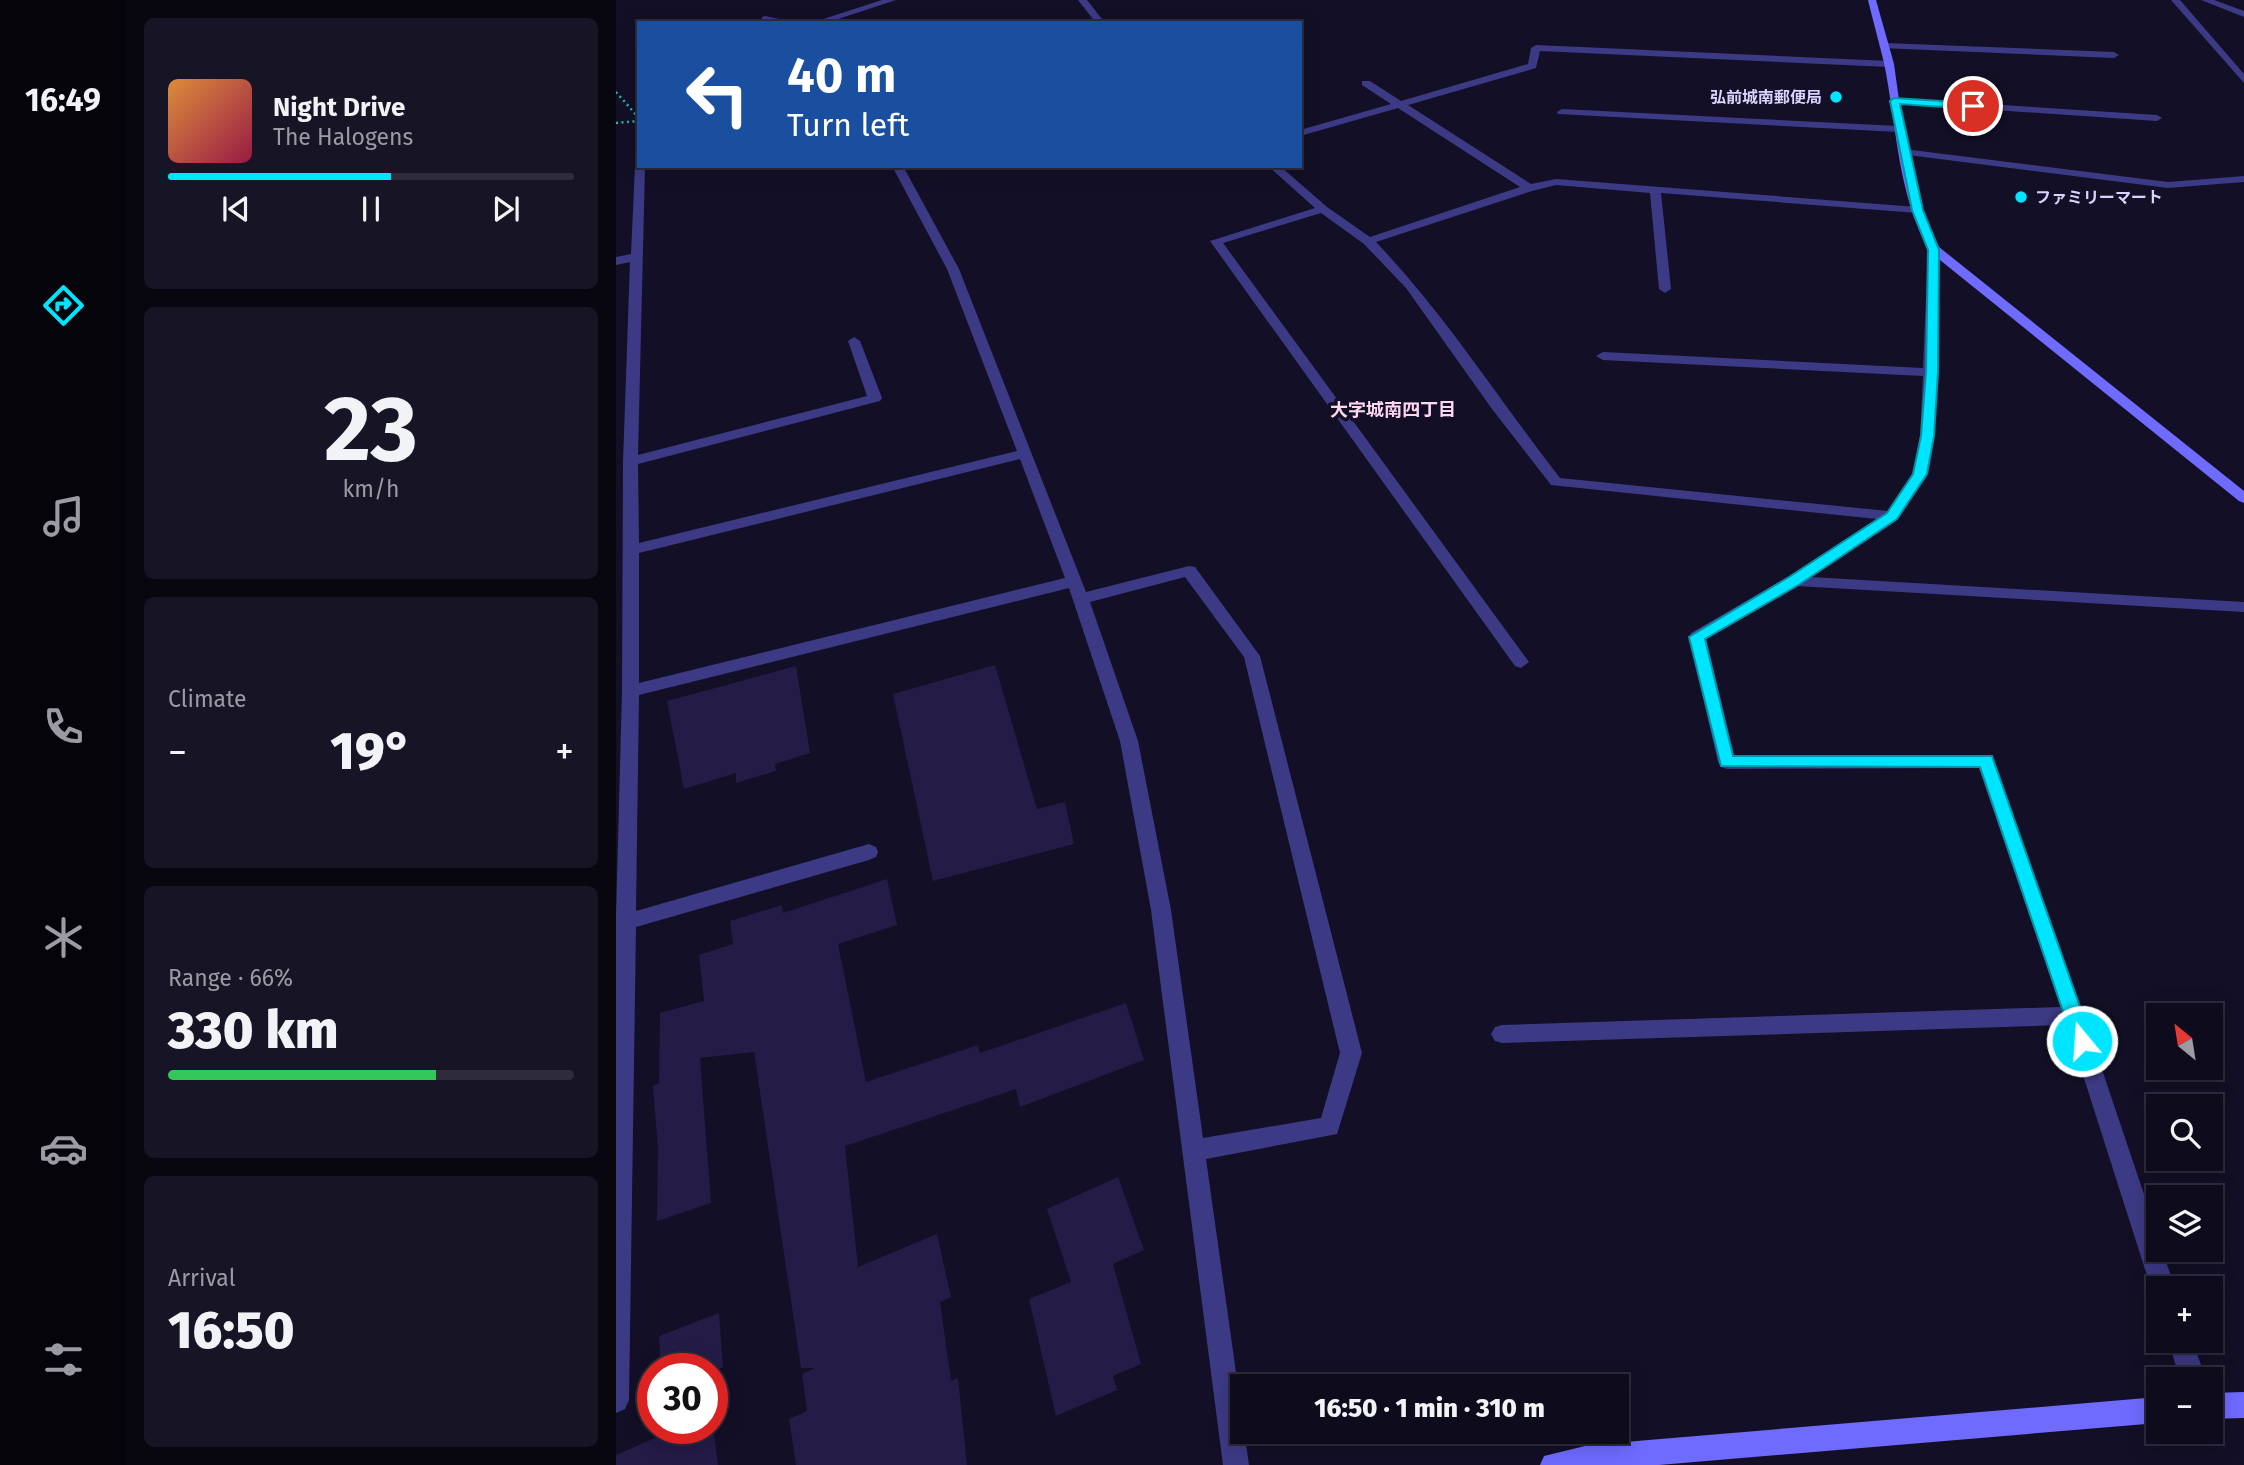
<!DOCTYPE html>
<html lang="en">
<head>
<meta charset="utf-8">
<style>
	:root { --surface:#0e0b1c; --page:#171425; --text:#f1f3f6; --muted:#9b9ba3; --line:#2e2b3b; --accent:#00e5ff }
	body { margin:0; font-family:"Fira Sans","Noto Sans JP",sans-serif; background:var(--page); color:var(--text); height:100vh; display:flex; flex-direction:column; font-size:26px; white-space:nowrap }
	* { box-sizing:border-box; margin:0 }
	p { font-size:23px; color:var(--muted) }
	.icon { flex:none; width:38px; height:38px; fill:none; stroke:currentColor; stroke-width:2; stroke-linecap:round; stroke-linejoin:round }
	.map { position:relative; flex:1; overflow:hidden }
	.details { display:flex; flex-direction:column; gap:18px; padding:18px; background:#08060f; width:490px }
	.details>* { flex:none }
	.hud { position:absolute; left:21px; top:21px; width:665px; height:147px; border-radius:0px; box-shadow:0 4px 18px #0003,0 0 0 2px var(--line); background:#1a4fa0; color:#fff; overflow:hidden }
	.needle { width:46px; rotate:330deg }
	.buttons { position:absolute; left:1530px; top:1003px; display:grid; gap:14px }
	.buttons a { display:grid; place-items:center; width:77px; height:77px; border-radius:0px; background:var(--surface); box-shadow:0 4px 18px #0003,0 0 0 2px var(--line); font-size:35px }
	.speed { position:absolute; left:21px; top:1353px; display:flex; gap:14px; font-size:35px; font-weight:700; text-align:center }
	.speed>* { display:grid; place-content:center; width:91px; height:91px; border-radius:50%; background:var(--surface); box-shadow:0 4px 18px #0003,0 0 0 2px var(--line); line-height:1 }
	.speed .limit { border:10px solid #d22; background:#fff; color:#111 }
	.pin { position:absolute; display:grid; place-items:center; width:60px; height:60px; color:#fff; margin:-30px; border:4px solid #fff; border-radius:50%; box-shadow:0 2px 7px #0007 }
	.me { position:absolute; width:77px; margin:-38px; rotate:342deg; stroke-linejoin:round; filter:drop-shadow(0 0 5px #0008) }
	.turn { display:flex; align-items:center; gap:24px; height:147px; padding:0 35px; font-size:32px }
	.turn .icon { width:91px; height:91px; stroke-width:2.5 }
	.turn b { display:block; font-size:49px; line-height:60px }
	.big { font-size:52px; font-weight:800; line-height:1.1 }
	.details .tile { flex:1; display:flex; flex-direction:column; justify-content:center; gap:10px; min-width:0; padding:0 24px; border-radius:10px; background:var(--page) }
	.details .dial { align-items:center; gap:0 }
	.dial b { font-size:91px; line-height:1 }
	.song { display:flex; align-items:center; gap:21px }
	.cover { width:84px; height:84px; border-radius:10px; background:linear-gradient(135deg,hsl(30 70% 55%),hsl(340 70% 35%)) }
	.played { height:7px; border-radius:4px; background:linear-gradient(90deg,var(--accent) 55%,var(--line) 55%) }
	.keys { display:flex; justify-content:space-around; direction:ltr }
	.heat { display:flex; justify-content:space-between; align-items:center; font-size:38px; direction:ltr }
	.charge { height:10px; border-radius:5px; background:linear-gradient(90deg,#34c759 66%,var(--line) 0) }
	.trip { position:absolute; left:614px; top:1374px; width:399px; height:70px; border-radius:0px; background:var(--surface); box-shadow:0 4px 18px #0003,0 0 0 2px var(--line); font-weight:800; line-height:70px; text-align:center }
	main { display:flex; flex:1; min-height:0 }
	.menu { display:flex; flex-direction:column; width:126px; justify-content:space-around; align-items:center; background:#06040b; color:var(--muted) }
	.menu .icon { width:49px; height:49px }
	.menu .current { color:var(--accent) }
	.menu b { font-size:32px; color:var(--text) }
	.map>svg:first-child { display:block }
</style>
</head>
<body>
<main>
<nav class="menu">
<b>16:49</b>
<svg class="icon current" aria-label="directions" viewBox="0 0 24 24"><path d="M12 3l9 9-9 9-9-9zM9 14v-3h6M13 9l2 2-2 2"/></svg>
<svg class="icon" aria-label="music" viewBox="0 0 24 24"><path d="M9 18V5l10-2v13"/><circle cx="6" cy="18" r="3"/><circle cx="16" cy="16" r="3"/></svg>
<svg class="icon" aria-label="phone" viewBox="0 0 24 24"><path d="M5 4h4l2 5-3 2q2 4 5 5l2-3 5 2v4C11 20 4 13 5 4z"/></svg>
<svg class="icon" aria-label="climate" viewBox="0 0 24 24"><path d="M12 3v18M4 7l16 10M4 17L20 7"/></svg>
<svg class="icon" aria-label="car" viewBox="0 0 24 24"><path d="M5 17H2v-5l4-1 3-4h7l3 4 3 1v5h-3M9 17h6M6 11h13"/><circle cx="7" cy="17" r="2"/><circle cx="17" cy="17" r="2"/></svg>
<svg class="icon" aria-label="filters" viewBox="0 0 24 24"><path d="M4 7h16M4 17h16"/><circle cx="9" cy="7" r="2"/><circle cx="15" cy="17" r="2"/></svg>
</nav>
<section class="details">
<div class="tile">
<div class="song"><i class="cover"></i><div><b>Night Drive</b><p>The Halogens</p></div></div>
<div class="played"></div>
<div class="keys"><svg class="icon" aria-label="previous" viewBox="0 0 24 24"><path d="M18 5L8 12l10 7zM5 5v14"/></svg><svg class="icon" aria-label="pause" viewBox="0 0 24 24"><path d="M8 5v14M16 5v14"/></svg><svg class="icon" aria-label="next" viewBox="0 0 24 24"><path d="M6 5l10 7-10 7zM19 5v14"/></svg></div>
</div>
<div class="tile dial"><b>23</b><p>km/h</p></div>
<div class="tile"><p>Climate</p>
<div class="heat"><a>−</a><b class="big">19°</b><a>+</a></div>
</div>
<div class="tile"><p>Range · 66%</p><b class="big">330 km</b><div class="charge"></div></div>
<div class="tile"><p>Arrival</p><b class="big">16:50</b></div>
</section>
<div class="map">
<svg width="1628" height="1465" viewBox="0 0 1628 1465">
	<rect width="100%" height="100%" fill="#130f26"/>
	<g fill="#241b47">
		<polygon points="379,665 421,809 449,802 458,844 317,881 277,694"/>
		<polygon points="180,666 194,753 159,764 160,771 120,783 120,773 68,789 51,701"/>
		<polygon points="271,879 281,925 222,944 250,1082 362,1045 364,1053 510,1003 528,1060 404,1107 400,1089 229,1146 242,1267 321,1234 335,1297 324,1302 335,1381 342,1378 351,1465 180,1465 173,1419 191,1411 186,1374 199,1368 185,1368 138,1052 84,1058 95,1203 41,1221 42,1149 37,1086 43,1083 44,1013 88,1001 83,955 117,944 114,921 166,905 167,913"/>
		<polygon points="502,1177 528,1250 497,1264 525,1364 497,1376 501,1390 440,1416 413,1299 455,1282 431,1209"/>
		<polygon points="103,1313 107,1368 45,1368 43,1336"/>
		<polygon points="96,1418 102,1465 0,1465 0,1455 62,1428 96,1428"/>
	</g>
	<g fill="none" stroke-linecap="round" stroke-linejoin="round">
		<g stroke="#2fb8b0" stroke-width="2.5" stroke-dasharray="2 3.5" stroke-linecap="butt">
			<polyline points="0,92 23,118"/>
			<polyline points="0,123 23,121"/>
		</g>
		<g fill="#3d3a85" fill-rule="evenodd">
			<polygon points="266,0 280,0 210,23 195,23"/>
			<polygon points="462,0 471,0 489,23 480,23"/>
			<polygon points="1555,0 1564,0 1628,74 1628,83"/>
			<polygon points="1585,0 1598,0 1628,11 1628,17"/>
			<polygon points="149,16 182,23 146,21 146,17"/>
			<polygon points="1268,43 1498,52 1503,55 1498,58 1265,48 1263,46"/>
			<path d="M920 45 1273 61 1278 64 1273 67 924 51 920 68 792 105 915 184 940 179 1301 207 1307 210 1301 213 1045 193 1055 289 1049 293 1043 289 1034 193 940 185 916 191 760 242C829 314 883 400 944 478L1272 511 1297 474 1304 436 1307 376 987 360 980 356 987 352 1307 368 1312 249 1318 245 1324 249 1320 369 1323 372 1320 375 1318 436 1311 474 1281 519 1195 577 1628 602V612L1181 586 1090 639 1118 755 1376 756 1468 1016 1542 1236V1250H1546L1559 1288H1542V1298L1535 1288 1451 1025 886 1043 879 1041 875 1034 879 1027 886 1025 1445 1007 1363 768 1111 769 1105 767 1102 762 1073 637 1075 633 1172 577 1261 519 935 485 876 409 790 288 748 244 705 213 607 243 913 662 905 668 899 666 594 241 699 208 652 166H664L711 207 754 237 904 187 782 108 684 136V130L775 104 746 85V81H754L785 101 912 64 915 48Z"/>
			<polygon points="1278,98 1541,115 1546,118 1541,121 1274,103 1273,101"/>
			<polygon points="946,109 1282,126 1287,129 1282,132 942,114 941,112"/>
			<polygon points="1288,149 1552,182 1628,176 1628,182 1552,188 1284,154 1284,150"/>
			<path d="M23 163V166H29L22 455 251 396 232 341 238 337 244 341 266 398 264 401 22 464 23 543 401 451 331 269 276 166H287L343 269 470 592 573 566 579 567 644 656 746 1053 721 1134 590 1159 633 1465H607L535 910 504 741 453 588 23 695 20 911 253 844 260 847 262 852 260 857 253 860 20 927 13 1400 9 1409 0 1413V917L6 691 7 462 14 262 0 265V257L15 254 19 166ZM404 459 449 578 23 683V553ZM569 577 628 657 724 1053 705 1118 587 1138 555 910 522 741 474 602Z"/>
			<polygon points="1552,1340 1576,1340 1590,1379 1564,1379"/>
		</g>
		<g fill="#6f6bff" fill-rule="evenodd">
			<path d="M1252 0H1260L1278 64 1287 129 1307 210 1323 247 1628 491V503L1623 501 1314 252C1281 194 1281 126 1268 63 1263 42 1257 21 1252 0Z"/>
			<polygon points="1628,1392 1628,1418 1594,1419 1594,1393"/>
			<polygon points="1542,1397 1542,1423 1043,1465 924,1465 928,1456 973,1445"/>
		</g>
	</g>
	<polygon fill="#00e5ff" stroke="#0095a6" stroke-width="2" points="1278,98 1357,103 1362,106 1357,109 1284,104 1307,210 1323,250 1322,372 1318,436 1311,474 1281,519 1184,584 1089,639 1117,756 1376,756 1476,1041 1473,1047 1466,1049 1459,1047 1457,1041 1364,767 1105,766 1073,637 1173,577 1271,513 1297,474 1305,436 1310,372 1312,250 1296,210 1274,101"/>
	<g fill="#00e5ff" stroke="#130f26" stroke-width="2.5">
		<circle cx="1220" cy="97" r="7"/>
		<circle cx="1405" cy="197" r="7"/>
	</g>
	<g text-anchor="middle" dominant-baseline="central" stroke-width="7" stroke-linejoin="round" paint-order="stroke">
		<g font-size="16" font-weight="bold" fill="#d9d4ff" stroke="#130f26" text-anchor="end">
			<text x="1206" y="97">弘前城南郵便局</text>
			<text x="1419" y="197" text-anchor="start">ファミリーマート</text>
		</g>
		<g font-size="18" font-weight="bold" fill="#ffd6f0" stroke="#130f26">
			<text x="777" y="410">大字城南四丁目</text>
		</g>
	</g>
</svg>
<div class="buttons">
<a><svg class="needle" viewBox="-14 -14 28 28"><path d="M0-13l5 13h-10z" fill="#e53935"/><path d="M0 13l5-13h-10z" fill="#9b9ba3"/></svg></a>
<a><svg class="icon" aria-label="search" viewBox="0 0 24 24"><circle cx="10" cy="10" r="6"/><path d="M15 15l6 6"/></svg></a>
<a><svg class="icon" aria-label="layers" viewBox="0 0 24 24"><path d="M12 4l9 5-9 5-9-5zM3 14l9 5 9-5"/></svg></a>
<a>+</a>
<a>−</a>
</div>
<div class="speed"><div class="limit">30</div></div>
<div class="pin" style="left:1357px;top:106px;background:#d93025"><svg class="icon" aria-label="arrive" viewBox="0 0 24 24"><path d="M6 21V4h12l-3 4 3 4H6"/></svg></div>
<svg class="me" style="left:1466px;top:1041px" viewBox="-20 -20 40 40"><circle r="17" fill="#00e5ff" stroke="#fff" stroke-width="3"/><path d="M0-11L8 9 0 5-8 9z" fill="#fff"/></svg>
<div class="trip">16:50 · 1 min · 310 m</div>
<div class="hud">
<div class="turn"><svg class="icon" aria-label="left" viewBox="0 0 24 24"><path d="M17 20v-9H6M10 6l-5 5 5 5"/></svg><div><b>40 m</b>Turn left</div></div>
</div>
</div>
</main>
</body>
</html>
